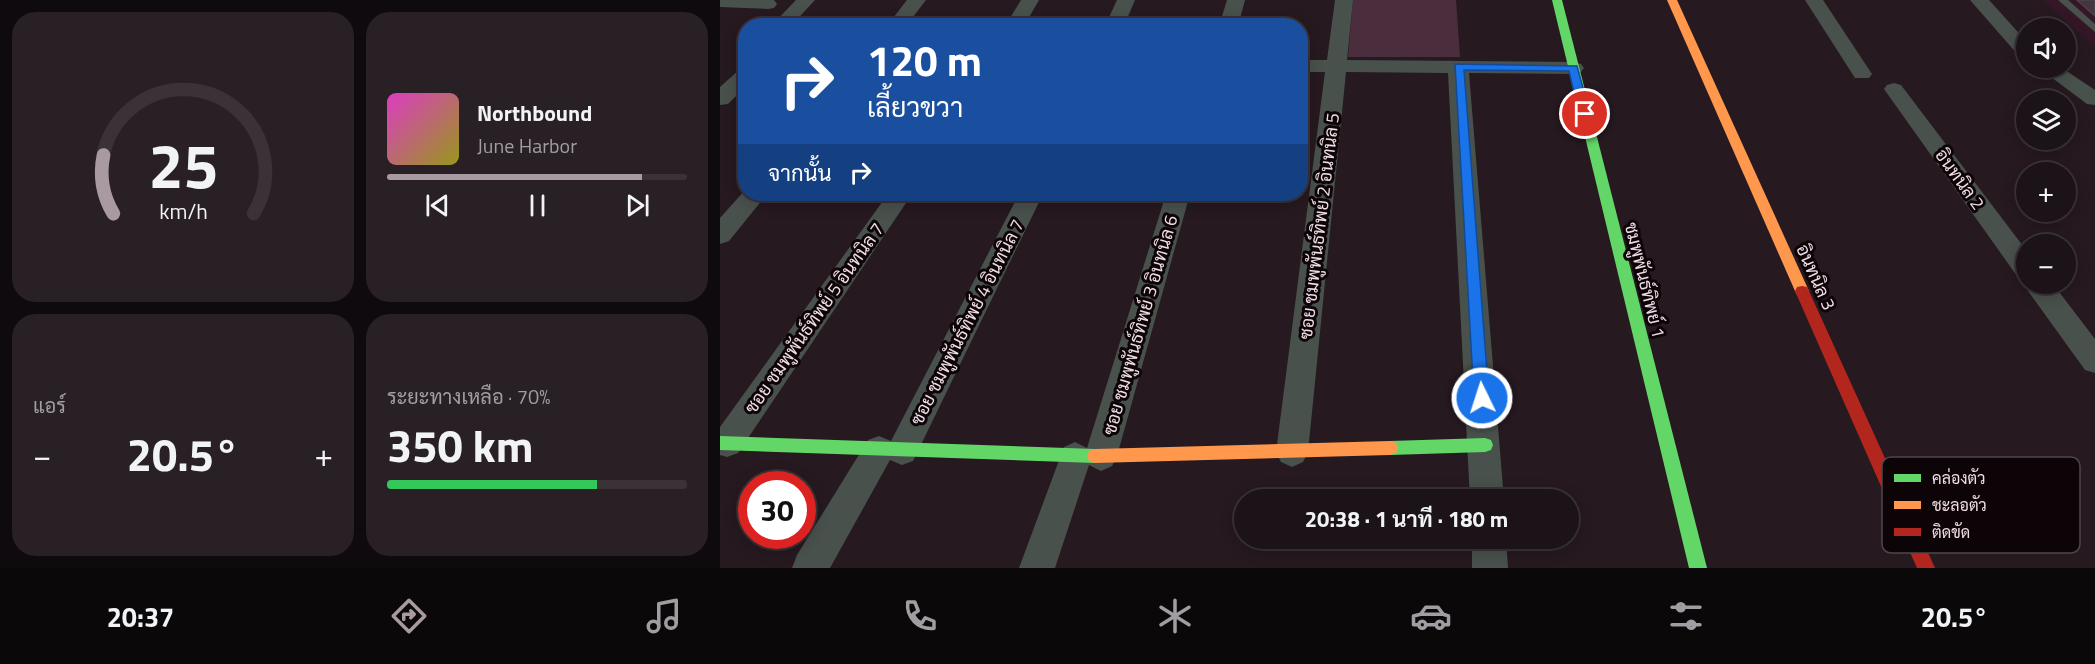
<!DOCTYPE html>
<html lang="th">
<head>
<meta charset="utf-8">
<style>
	:root { --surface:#1c1318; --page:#292025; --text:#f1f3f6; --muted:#a09ea2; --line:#3a3237; --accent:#a999a1 }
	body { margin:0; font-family:"Titillium Web",Sarabun,sans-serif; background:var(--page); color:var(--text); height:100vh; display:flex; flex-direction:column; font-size:22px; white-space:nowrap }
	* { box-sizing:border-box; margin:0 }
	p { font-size:20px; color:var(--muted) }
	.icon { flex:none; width:33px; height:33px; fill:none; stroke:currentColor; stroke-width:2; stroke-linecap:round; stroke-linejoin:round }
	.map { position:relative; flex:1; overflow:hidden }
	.drawer { display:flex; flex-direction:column; gap:12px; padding:12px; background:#0f0a0d; width:720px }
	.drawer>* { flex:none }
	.guide { position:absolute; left:18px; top:18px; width:570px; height:183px; border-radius:24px; box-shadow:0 3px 15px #0003,0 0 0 2px var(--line); background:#1a4fa0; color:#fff; overflow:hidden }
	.tools { position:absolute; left:1296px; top:18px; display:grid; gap:12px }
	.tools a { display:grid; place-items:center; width:60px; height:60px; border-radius:50%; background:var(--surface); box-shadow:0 3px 15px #0003,0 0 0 2px var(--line); font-size:30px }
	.speed { position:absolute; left:18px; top:471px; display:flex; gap:12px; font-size:30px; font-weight:700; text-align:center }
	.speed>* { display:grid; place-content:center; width:78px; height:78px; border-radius:50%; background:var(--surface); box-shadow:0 3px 15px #0003,0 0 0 2px var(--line); line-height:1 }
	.speed .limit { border:9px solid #d22; background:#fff; color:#111 }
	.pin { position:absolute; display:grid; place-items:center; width:51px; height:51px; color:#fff; margin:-26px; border:3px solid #fff; border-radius:50%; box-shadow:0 2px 6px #0007 }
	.me { position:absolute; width:66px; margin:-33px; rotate:356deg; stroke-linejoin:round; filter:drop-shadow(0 0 4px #0008) }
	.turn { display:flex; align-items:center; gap:21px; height:126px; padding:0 30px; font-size:27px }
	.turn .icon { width:78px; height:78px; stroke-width:2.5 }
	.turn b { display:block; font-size:42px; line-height:51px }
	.then { display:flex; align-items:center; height:57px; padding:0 30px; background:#0003; gap:12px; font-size:22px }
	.big { font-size:45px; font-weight:700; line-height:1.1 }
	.drawer .tile { flex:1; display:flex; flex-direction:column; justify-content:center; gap:9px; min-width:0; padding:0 21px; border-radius:24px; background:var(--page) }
	.drawer .dial { align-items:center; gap:0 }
	.dial svg { height:156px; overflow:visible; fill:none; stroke:var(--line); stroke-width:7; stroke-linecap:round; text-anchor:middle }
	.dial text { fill:var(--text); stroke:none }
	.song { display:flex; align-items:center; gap:18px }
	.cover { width:72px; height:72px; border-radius:9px; background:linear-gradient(135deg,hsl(310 70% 55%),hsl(60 70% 35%)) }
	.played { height:6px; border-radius:3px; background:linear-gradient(90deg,var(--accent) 85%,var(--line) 85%) }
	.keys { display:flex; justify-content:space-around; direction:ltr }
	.heat { display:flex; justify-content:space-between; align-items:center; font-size:33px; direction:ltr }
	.charge { height:9px; border-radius:4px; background:linear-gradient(90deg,#34c759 70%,var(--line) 0) }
	.drawer .tiles { flex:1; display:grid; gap:12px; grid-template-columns:repeat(2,1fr) }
	.trip { position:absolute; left:514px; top:489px; width:345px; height:60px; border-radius:30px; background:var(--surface); box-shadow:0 3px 15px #0003,0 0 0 2px var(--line); font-weight:700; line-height:60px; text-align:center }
	.dock { display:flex; height:96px; justify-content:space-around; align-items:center; background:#0b080a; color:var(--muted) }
	.dock .icon { width:42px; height:42px }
	.dock .selected { color:var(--accent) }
	.dock b { font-size:27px; color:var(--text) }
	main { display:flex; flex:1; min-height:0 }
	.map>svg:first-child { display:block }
</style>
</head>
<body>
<main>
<section class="drawer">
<div class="tiles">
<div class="tile dial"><svg viewBox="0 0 100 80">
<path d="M14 69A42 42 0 1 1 86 69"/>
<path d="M14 69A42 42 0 0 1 9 39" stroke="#a999a1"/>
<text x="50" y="56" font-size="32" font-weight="700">25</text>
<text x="50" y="72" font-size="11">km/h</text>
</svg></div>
<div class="tile">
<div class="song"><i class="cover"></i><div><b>Northbound</b><p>June Harbor</p></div></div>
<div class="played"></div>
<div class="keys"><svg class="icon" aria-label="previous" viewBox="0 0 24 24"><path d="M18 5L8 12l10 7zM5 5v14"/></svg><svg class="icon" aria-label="pause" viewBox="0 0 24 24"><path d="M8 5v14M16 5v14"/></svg><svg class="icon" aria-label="next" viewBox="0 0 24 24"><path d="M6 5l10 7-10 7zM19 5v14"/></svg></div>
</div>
<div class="tile"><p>แอร์</p>
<div class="heat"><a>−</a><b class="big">20.5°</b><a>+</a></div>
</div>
<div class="tile"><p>ระยะทางเหลือ · 70%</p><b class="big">350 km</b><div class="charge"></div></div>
</div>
</section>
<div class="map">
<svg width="1375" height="568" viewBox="0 0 1375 568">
	<rect width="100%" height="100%" fill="#261920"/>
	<polygon fill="#341727" points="1323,0 1375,0 1375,47"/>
	<polygon fill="#4a2e3d" points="633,0 736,0 740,57 628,57"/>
	<polygon fill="#44363e" stroke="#4d4147" stroke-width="1.5" points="1357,0 1375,0 1375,16"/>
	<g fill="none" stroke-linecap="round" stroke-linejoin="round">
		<polygon fill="#49514c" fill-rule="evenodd" points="1338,0 1348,0 1375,24 1375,32"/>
		<g fill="#49514c" fill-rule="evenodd">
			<polygon points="0,0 54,0 57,4 54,8 48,9 0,7"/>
			<polygon points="76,0 95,0 71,26 51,26"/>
			<polygon points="187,0 206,0 186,26 167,26"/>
			<polygon points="301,0 319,0 304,26 285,26"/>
			<polygon points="397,0 415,0 404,26 385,26"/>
			<polygon points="507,0 525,0 518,26 499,26"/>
			<polygon points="615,0 633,0 627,60 854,62 861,64 864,68 861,72 854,74 749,73 784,500 750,500 728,73 626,72 588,452 583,462 572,467 561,462 556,452 605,72 580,72 580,60 607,60"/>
			<polygon points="1085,0 1103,0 1152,74 1149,78 1135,78"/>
			<polygon points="1250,0 1269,0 1306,41 1306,58 1299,56"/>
			<polygon points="26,68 26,86 8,104 0,105 0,87 19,70"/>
			<polygon points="1319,68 1342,68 1375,90 1375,105 1367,104"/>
			<polygon points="1174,83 1181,85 1306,250 1306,279 1297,276 1164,89 1167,85"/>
			<polygon points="26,189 26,194 47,194 9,241 0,244 0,218"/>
			<polygon points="168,194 192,194 18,453 7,457 0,455 0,427"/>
			<polygon points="299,194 323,194 193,461 182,465 170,460 110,568 72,568 77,555 148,440 159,436 171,441"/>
			<polygon points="446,194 470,194 397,456 392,466 381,471 369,465 335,568 299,568 344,447 355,442 367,448"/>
			<polygon points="1306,280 1306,284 1333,284 1375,339 1375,373 1365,370 1308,291 1304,284"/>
			<polygon points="752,538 786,538 788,568 752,568"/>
		</g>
		<g fill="#63d668" fill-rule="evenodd">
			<polygon points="832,0 842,0 987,568 969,568"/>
			<polygon points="0,436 375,449 381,451 383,456 381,461 375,463 0,450"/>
			<polygon points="765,438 771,440 773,445 771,450 765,452 670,455 664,453 662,448 664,443 670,441"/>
		</g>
		<g fill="#ff974d" fill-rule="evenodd">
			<polygon points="947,0 957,0 1089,291 1087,295 1077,295 1075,291"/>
			<polygon points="670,441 676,443 678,448 676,453 670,455 375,463 369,461 367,456 369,451 375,449"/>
		</g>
		<polygon fill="#b3261e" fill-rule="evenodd" points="1082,286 1087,287 1089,291 1215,568 1197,568 1075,291 1077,287"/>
	</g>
	<polygon fill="#1a73e8" stroke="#114b97" stroke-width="1.5" points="735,64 857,66 870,114 865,117 859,114 849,71 744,70 769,398 767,402 762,404 756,402 754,398"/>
	<g text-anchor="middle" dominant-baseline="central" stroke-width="6" stroke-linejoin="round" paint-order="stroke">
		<g font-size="18" fill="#f0dee6" stroke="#0d0408">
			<text transform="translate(1240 179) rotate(54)">อินทนิล 2</text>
			<text transform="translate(599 226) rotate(-83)">ซอย ชมพูพันธ์ทิพย์ 2 อินทนิล 5</text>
			<text transform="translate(1096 277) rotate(66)">อินทนิล 3</text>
			<text transform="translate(925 280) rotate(76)">ชมพูพันธ์ทิพย์ 1</text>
			<text transform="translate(94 318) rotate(-55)">ซอย ชมพูพันธ์ทิพย์ 5 อินทนิล 7</text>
			<text transform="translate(247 322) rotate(-63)">ซอย ชมพูพันธ์ทิพย์ 4 อินทนิล 7</text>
			<text transform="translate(420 325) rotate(-74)">ซอย ชมพูพันธ์ทิพย์ 3 อินทนิล 6</text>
		</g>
	</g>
	<rect x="1162" y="457" width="198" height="96" rx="9" fill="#0d0408" stroke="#51454b" stroke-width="1.5"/>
	<rect x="1174" y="474" width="27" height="8" fill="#63d668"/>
	<rect x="1174" y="501" width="27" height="8" fill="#ff974d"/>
	<rect x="1174" y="528" width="27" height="8" fill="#b3261e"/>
	<g font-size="16" fill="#f0dee6">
		<text x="1212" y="484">คล่องตัว</text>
		<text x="1212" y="511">ชะลอตัว</text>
		<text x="1212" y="538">ติดขัด</text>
	</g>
</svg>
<div class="tools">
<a><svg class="icon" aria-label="sound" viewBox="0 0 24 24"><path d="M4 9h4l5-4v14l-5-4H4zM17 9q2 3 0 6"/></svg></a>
<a><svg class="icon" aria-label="layers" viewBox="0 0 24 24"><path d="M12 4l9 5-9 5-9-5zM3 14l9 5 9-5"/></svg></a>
<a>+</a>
<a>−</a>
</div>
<div class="speed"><div class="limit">30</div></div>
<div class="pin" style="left:865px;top:114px;background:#d93025"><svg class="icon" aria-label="arrive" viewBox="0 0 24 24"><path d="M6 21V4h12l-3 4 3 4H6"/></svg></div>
<svg class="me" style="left:762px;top:398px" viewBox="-20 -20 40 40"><circle r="17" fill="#1a73e8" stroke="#fff" stroke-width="3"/><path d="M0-11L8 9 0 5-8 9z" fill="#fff"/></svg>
<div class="trip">20:38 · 1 นาที · 180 m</div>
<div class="guide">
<div class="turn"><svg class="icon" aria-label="right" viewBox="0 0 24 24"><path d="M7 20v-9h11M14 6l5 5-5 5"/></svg><div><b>120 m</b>เลี้ยวขวา</div></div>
<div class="then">จากนั้น<svg class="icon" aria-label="right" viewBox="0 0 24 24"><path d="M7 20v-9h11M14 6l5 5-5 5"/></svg></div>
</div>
</div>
</main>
<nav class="dock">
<b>20:37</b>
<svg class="icon selected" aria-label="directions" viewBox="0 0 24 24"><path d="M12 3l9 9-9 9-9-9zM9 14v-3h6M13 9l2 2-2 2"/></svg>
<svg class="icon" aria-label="music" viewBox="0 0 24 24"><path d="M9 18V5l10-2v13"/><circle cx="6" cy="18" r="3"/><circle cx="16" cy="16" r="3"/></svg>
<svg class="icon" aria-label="phone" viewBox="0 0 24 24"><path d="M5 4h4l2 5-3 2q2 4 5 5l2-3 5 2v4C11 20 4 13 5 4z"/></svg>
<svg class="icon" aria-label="climate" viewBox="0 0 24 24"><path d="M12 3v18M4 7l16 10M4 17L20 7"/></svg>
<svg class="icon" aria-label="car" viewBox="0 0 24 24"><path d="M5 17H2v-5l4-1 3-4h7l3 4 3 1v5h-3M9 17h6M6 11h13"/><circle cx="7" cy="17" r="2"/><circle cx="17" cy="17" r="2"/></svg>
<svg class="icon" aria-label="filters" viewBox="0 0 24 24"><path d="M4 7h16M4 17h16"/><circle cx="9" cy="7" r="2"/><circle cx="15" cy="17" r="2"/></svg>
<b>20.5°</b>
</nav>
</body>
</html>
